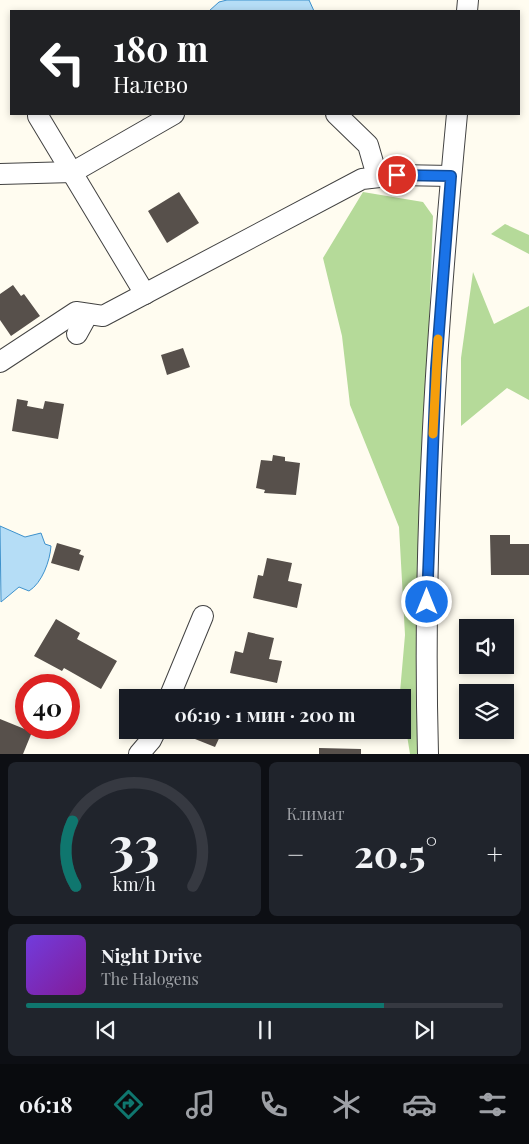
<!DOCTYPE html>
<html lang="ru">
<head>
<meta charset="utf-8">
<style>
	:root { --surface:#171b24; --page:#20242c; --text:#f1f3f6; --muted:#9ea1a6; --line:#363941; --accent:#0f766e }
	body { margin:0; font-family:"Playfair Display",serif; background:var(--page); color:var(--text); height:100vh; display:flex; flex-direction:column; font-size:19px; white-space:nowrap }
	* { box-sizing:border-box; margin:0 }
	p { font-size:16px; color:var(--muted) }
	.icon { flex:none; width:28px; height:28px; fill:none; stroke:currentColor; stroke-width:2; stroke-linecap:round; stroke-linejoin:round }
	.map { position:relative; height:754px; overflow:hidden }
	.sheet { display:flex; flex-direction:column; gap:8px; padding:8px; background:#0d0f14; flex:1 }
	.sheet>* { flex:none }
	.guide { position:absolute; left:10px; top:10px; width:510px; height:105px; border-radius:0px; box-shadow:0 2px 8px #0003; background:#202124; color:#fff; overflow:hidden }
	.controls { position:absolute; left:459px; top:619px; display:grid; gap:10px }
	.controls a { display:grid; place-items:center; width:55px; height:55px; border-radius:0px; background:var(--surface); box-shadow:0 2px 8px #0003; font-size:25px }
	.speed { position:absolute; left:15px; top:674px; display:flex; gap:10px; font-size:25px; font-weight:700; text-align:center }
	.speed>* { display:grid; place-content:center; width:65px; height:65px; border-radius:50%; background:var(--surface); box-shadow:0 2px 8px #0003; line-height:1 }
	.speed .limit { border:8px solid #d22; background:#fff; color:#111 }
	.pin { position:absolute; display:grid; place-items:center; width:42px; height:42px; color:#fff; margin:-21px; border:2px solid #fff; border-radius:50%; box-shadow:0 1px 5px #0007 }
	.me { position:absolute; width:55px; margin:-28px; rotate:0deg; stroke-linejoin:round; filter:drop-shadow(0 0 4px #0008) }
	.turn { display:flex; align-items:center; gap:18px; height:105px; padding:0 20px; font-size:22px }
	.turn .icon { width:65px; height:65px; stroke-width:2.5 }
	.turn b { display:block; font-size:35px; line-height:42px }
	.big { font-size:38px; font-weight:700; line-height:1.1 }
	.sheet .tile { flex:1; display:flex; flex-direction:column; justify-content:center; gap:8px; min-width:0; padding:0 18px; border-radius:8px; background:var(--page) }
	.sheet .dial { align-items:center; gap:0 }
	.dial svg { height:130px; overflow:visible; fill:none; stroke:var(--line); stroke-width:7; stroke-linecap:round; text-anchor:middle }
	.dial text { fill:var(--text); stroke:none }
	.song { display:flex; align-items:center; gap:15px }
	.cover { width:60px; height:60px; border-radius:8px; background:linear-gradient(135deg,hsl(260 70% 55%),hsl(290 70% 35%)) }
	.played { height:5px; border-radius:2px; background:linear-gradient(90deg,var(--accent) 75%,var(--line) 75%) }
	.keys { display:flex; justify-content:space-around; direction:ltr }
	.heat { display:flex; justify-content:space-between; align-items:center; font-size:28px; direction:ltr }
	.sheet .tiles { flex:1; display:grid; gap:8px; grid-template-columns:1fr 1fr }
	.tile:last-child { grid-column:span 2 }
	.trip { position:absolute; left:119px; top:689px; width:292px; height:50px; border-radius:0px; background:var(--surface); box-shadow:0 2px 8px #0003; font-weight:700; line-height:50px; text-align:center }
	.tabs { display:flex; height:80px; justify-content:space-around; align-items:center; background:#090b0e; color:var(--muted) }
	.tabs .icon { width:35px; height:35px }
	.tabs .on { color:var(--accent) }
	.tabs b { font-size:22px; color:var(--text) }
	.map>svg:first-child { display:block }
</style>
</head>
<body>
<div class="map">
<svg width="529" height="754" viewBox="0 0 529 754">
	<rect width="100%" height="100%" fill="#fffcf0"/>
	<g fill="#b5da99">
		<polygon points="363,192 423,202 433,216 420,581 427,754 410,754 400,692 405,635 399,527 350,405 342,336 323,258"/>
		<polygon points="505,224 529,235 529,254 491,234"/>
		<polygon points="473,272 494,324 529,306 529,400 507,388 461,426 461,358"/>
	</g>
	<g fill="#b5ddf6" stroke="#3d91cc">
		<polygon points="227,0 309,0 314,11 209,11 219,2"/>
		<path d="M0 526 25 537 41 533 45 544 51 546C50 561 42 583 29 591L19 587 1 602Z"/>
	</g>
	<g fill="#57504b">
		<polygon points="179,192 199,223 167,243 148,211"/>
		<polygon points="13,285 21,296 24,294 40,316 11,336 0,320 0,294"/>
		<polygon points="183,348 190,367 167,375 161,355"/>
		<polygon points="17,399 28,401 27,406 43,409 45,401 64,404 58,439 12,431"/>
		<polygon points="273,455 285,457 285,461 300,463 296,495 264,493 265,490 256,488 261,460 272,461"/>
		<polygon points="490,535 510,535 510,544 529,544 529,575 491,575"/>
		<polygon points="57,543 81,550 79,554 84,556 79,571 51,563"/>
		<polygon points="267,558 292,563 288,581 302,584 297,608 253,598 258,575 263,576"/>
		<polygon points="56,619 80,633 77,639 117,661 101,689 64,668 62,671 34,656"/>
		<polygon points="248,632 274,638 269,659 282,661 277,683 230,673 235,651 243,653"/>
		<polygon points="0,719 32,732 23,754 0,754"/>
		<polygon points="193,730 223,730 215,747 195,739 198,732"/>
		<polygon points="319,748 361,749 361,754 319,754"/>
	</g>
	<g fill="none" stroke-linecap="round" stroke-linejoin="round">
		<g stroke="#424242" stroke-width="22">
			<g id="minor">
				<polyline points="467,11 468,0"/>
				<polyline points="336,114 368,145 377,176"/>
				<polyline points="38,116 145,294"/>
				<polyline points="0,174 73,172 174,114"/>
				<polyline points="77,334 88,314"/>
				<polyline points="0,362 76,312 103,316 362,179 397,175 451,176"/>
				<polyline points="169,698 203,616"/>
				<polyline points="139,754 151,740 156,730"/>
				<path d="M428 754C422 540 437 326 457 114"/>
			</g>
		</g>
		<use href="#minor" stroke="#fff" stroke-width="20"/>
	</g>
	<g fill="none" stroke-linecap="round" stroke-linejoin="round">
		<g stroke="#114b97" stroke-width="12">
			<polyline id="route" points="397,175 451,176 436,369 427,602"/>
		</g>
		<use href="#route" stroke="#1a73e8" stroke-width="9"/>
		<polyline stroke="#f59e0b" stroke-width="9" points="433,434 438,339"/>
	</g>
</svg>
<div class="controls">
<a><svg class="icon" aria-label="sound" viewBox="0 0 24 24"><path d="M4 9h4l5-4v14l-5-4H4zM17 9q2 3 0 6"/></svg></a>
<a><svg class="icon" aria-label="layers" viewBox="0 0 24 24"><path d="M12 4l9 5-9 5-9-5zM3 14l9 5 9-5"/></svg></a>
</div>
<div class="speed"><div class="limit">40</div></div>
<div class="pin" style="left:397px;top:175px;background:#d93025"><svg class="icon" aria-label="arrive" viewBox="0 0 24 24"><path d="M6 21V4h12l-3 4 3 4H6"/></svg></div>
<svg class="me" style="left:427px;top:602px" viewBox="-20 -20 40 40"><circle r="17" fill="#1a73e8" stroke="#fff" stroke-width="3"/><path d="M0-11L8 9 0 5-8 9z" fill="#fff"/></svg>
<div class="trip">06:19 · 1 мин · 200 m</div>
<div class="guide">
<div class="turn"><svg class="icon" aria-label="left" viewBox="0 0 24 24"><path d="M17 20v-9H6M10 6l-5 5 5 5"/></svg><div><b>180 m</b>Налево</div></div>
</div>
</div>
<section class="sheet">
<div class="tiles">
<div class="tile dial"><svg viewBox="0 0 100 80">
<path d="M14 69A42 42 0 1 1 86 69"/>
<path d="M14 69A42 42 0 0 1 12 29" stroke="#0f766e"/>
<text x="50" y="56" font-size="32" font-weight="700">33</text>
<text x="50" y="72" font-size="11">km/h</text>
</svg></div>
<div class="tile"><p>Климат</p>
<div class="heat"><a>−</a><b class="big">20.5°</b><a>+</a></div>
</div>
<div class="tile">
<div class="song"><i class="cover"></i><div><b>Night Drive</b><p>The Halogens</p></div></div>
<div class="played"></div>
<div class="keys"><svg class="icon" aria-label="previous" viewBox="0 0 24 24"><path d="M18 5L8 12l10 7zM5 5v14"/></svg><svg class="icon" aria-label="pause" viewBox="0 0 24 24"><path d="M8 5v14M16 5v14"/></svg><svg class="icon" aria-label="next" viewBox="0 0 24 24"><path d="M6 5l10 7-10 7zM19 5v14"/></svg></div>
</div>
</div>
</section>
<nav class="tabs">
<b>06:18</b>
<svg class="icon on" aria-label="directions" viewBox="0 0 24 24"><path d="M12 3l9 9-9 9-9-9zM9 14v-3h6M13 9l2 2-2 2"/></svg>
<svg class="icon" aria-label="music" viewBox="0 0 24 24"><path d="M9 18V5l10-2v13"/><circle cx="6" cy="18" r="3"/><circle cx="16" cy="16" r="3"/></svg>
<svg class="icon" aria-label="phone" viewBox="0 0 24 24"><path d="M5 4h4l2 5-3 2q2 4 5 5l2-3 5 2v4C11 20 4 13 5 4z"/></svg>
<svg class="icon" aria-label="climate" viewBox="0 0 24 24"><path d="M12 3v18M4 7l16 10M4 17L20 7"/></svg>
<svg class="icon" aria-label="car" viewBox="0 0 24 24"><path d="M5 17H2v-5l4-1 3-4h7l3 4 3 1v5h-3M9 17h6M6 11h13"/><circle cx="7" cy="17" r="2"/><circle cx="17" cy="17" r="2"/></svg>
<svg class="icon" aria-label="filters" viewBox="0 0 24 24"><path d="M4 7h16M4 17h16"/><circle cx="9" cy="7" r="2"/><circle cx="15" cy="17" r="2"/></svg>
</nav>
</body>
</html>
